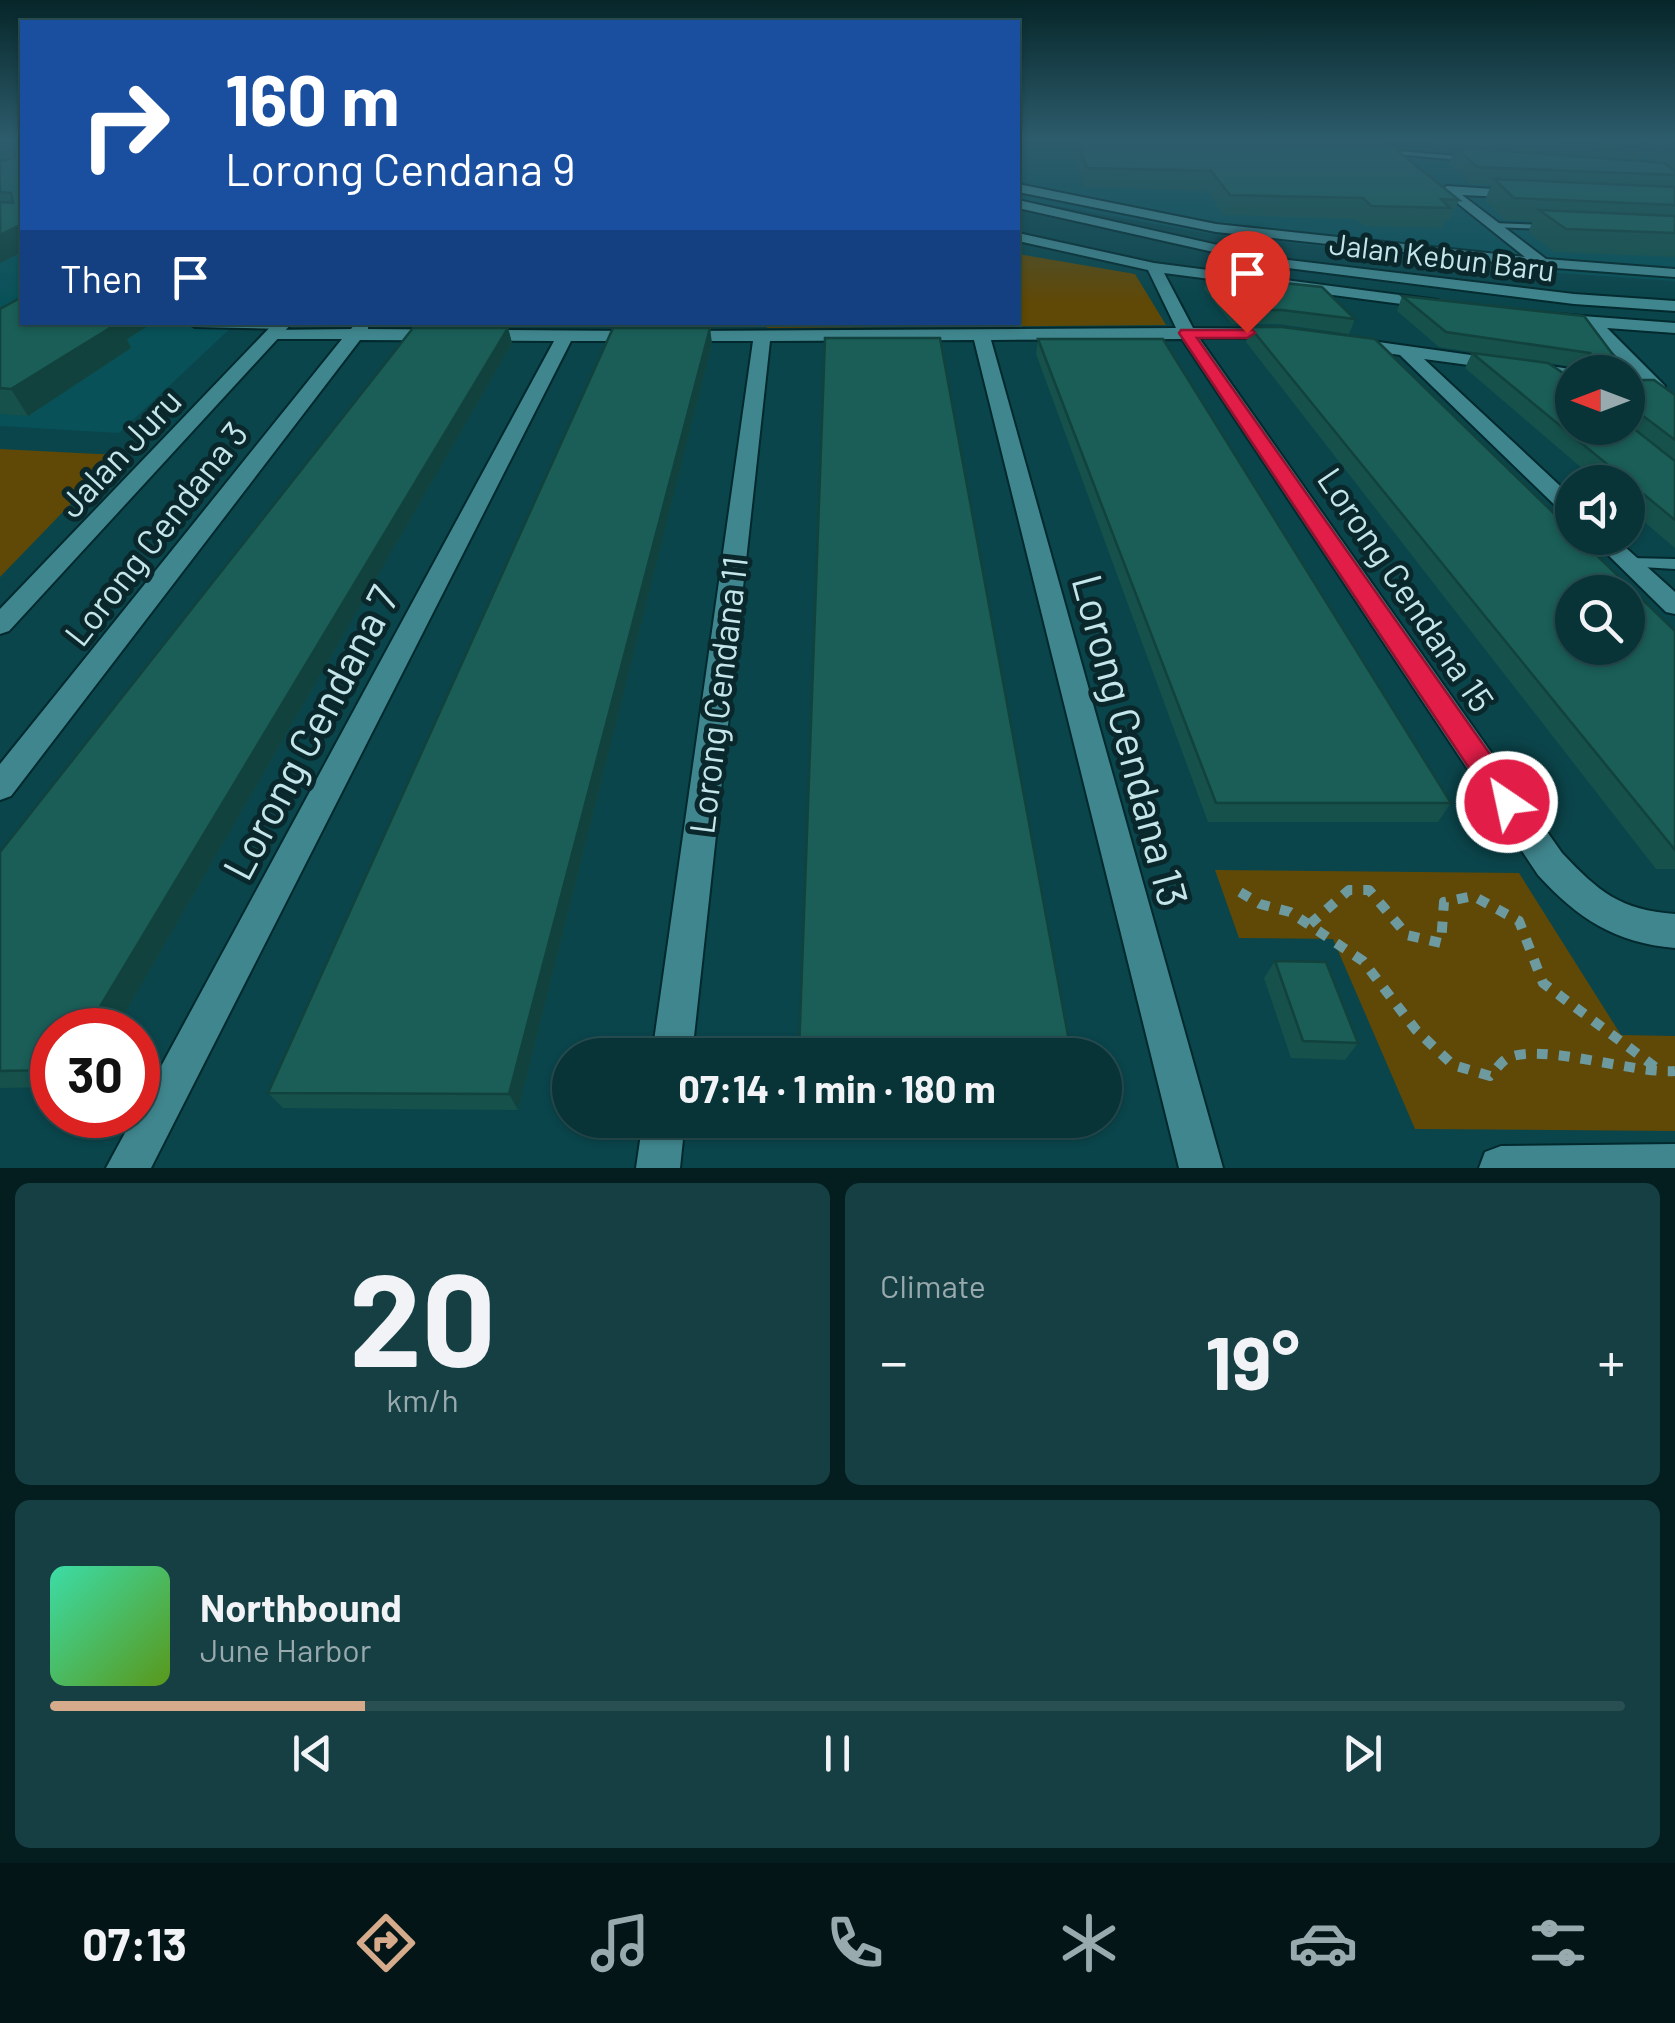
<!DOCTYPE html>
<html lang="en">
<head>
<meta charset="utf-8">
<style>
	:root { --surface:#083438; --page:#163f43; --text:#f1f3f6; --muted:#98aaae; --line:#294f53; --accent:#d6ab8b }
	body { margin:0; font-family:Barlow,sans-serif; background:var(--page); color:var(--text); height:100vh; display:flex; flex-direction:column; font-size:38px; white-space:nowrap }
	* { box-sizing:border-box; margin:0 }
	p { font-size:32px; color:var(--muted) }
	.icon { flex:none; width:55px; height:55px; fill:none; stroke:currentColor; stroke-width:2; stroke-linecap:round; stroke-linejoin:round }
	.map { position:relative; height:1168px; overflow:hidden }
	.drawer { display:flex; flex-direction:column; gap:15px; padding:15px; background:#041d1f; flex:1 }
	.drawer>* { flex:none }
	.top-card { position:absolute; left:20px; top:20px; width:1000px; height:305px; border-radius:0px; box-shadow:0 2px 8px #0004,0 0 0 2px var(--line); background:#1a4fa0; color:#fff; overflow:hidden }
	.needle { width:65px; rotate:270deg }
	.buttons { position:absolute; left:1555px; top:355px; display:grid; gap:20px }
	.buttons a { display:grid; place-items:center; width:90px; height:90px; border-radius:50%; background:var(--surface); box-shadow:0 2px 8px #0004,0 0 0 2px var(--line); font-size:50px }
	.speed { position:absolute; left:30px; top:1008px; display:flex; gap:20px; font-size:50px; font-weight:700; text-align:center }
	.speed>* { display:grid; place-content:center; width:130px; height:130px; border-radius:50%; background:var(--surface); box-shadow:0 2px 8px #0004,0 0 0 2px var(--line); line-height:1 }
	.speed .limit { border:15px solid #d22; background:#fff; color:#111 }
	.pin { position:absolute; display:grid; place-items:center; width:85px; height:85px; color:#fff; margin:-102px -42px; border-radius:50% 50% 50% 0; rotate:-45deg; box-shadow:0 0 10px #0007 }
	.pin .icon { rotate:45deg }
	.me { position:absolute; width:110px; margin:-55px; rotate:326deg; stroke-linejoin:round; filter:drop-shadow(0 0 8px #0008) }
	.turn { display:flex; align-items:center; gap:35px; height:210px; padding:0 40px; font-size:45px }
	.turn .icon { width:130px; height:130px; stroke-width:2.5 }
	.turn b { display:block; font-size:70px; line-height:85px }
	.then { display:flex; align-items:center; height:95px; padding:0 40px; background:#0003; gap:20px; font-size:38px }
	.big { font-size:75px; font-weight:700; line-height:1.1 }
	.drawer .tile { flex:1; display:flex; flex-direction:column; justify-content:center; gap:15px; min-width:0; padding:0 35px; border-radius:15px; background:var(--page) }
	.drawer .dial { align-items:center; gap:0 }
	.dial b { font-size:130px; line-height:1 }
	.song { display:flex; align-items:center; gap:30px }
	.cover { width:120px; height:120px; border-radius:15px; background:linear-gradient(135deg,hsl(160 70% 55%),hsl(90 70% 35%)) }
	.played { height:10px; border-radius:5px; background:linear-gradient(90deg,var(--accent) 20%,var(--line) 20%) }
	.keys { display:flex; justify-content:space-around; direction:ltr }
	.heat { display:flex; justify-content:space-between; align-items:center; font-size:55px; direction:ltr }
	.drawer .tiles { flex:1; display:grid; gap:15px; grid-template-columns:1fr 1fr }
	.tile:last-child { grid-column:span 2 }
	.trip { position:absolute; left:552px; top:1038px; width:570px; height:100px; border-radius:50px; background:var(--surface); box-shadow:0 2px 8px #0004,0 0 0 2px var(--line); font-weight:700; line-height:100px; text-align:center }
	.menu { display:flex; height:160px; justify-content:space-around; align-items:center; background:#031516; color:var(--muted) }
	.menu .icon { width:70px; height:70px }
	.menu .on { color:var(--accent) }
	.menu b { font-size:45px; color:var(--text) }
	.map>svg:first-child { display:block }
</style>
</head>
<body>
<div class="map">
<svg width="1675" height="1168" viewBox="0 0 1675 1168">
	<rect width="100%" height="100%" fill="#0a454b"/>
	<g fill="#085158">
		<polygon points="0,139 22,139 22,322 236,323 119,433 0,426"/>
		<polygon points="1018,139 1675,139 1675,281 1557,273 1210,234 1018,199"/>
	</g>
	<g fill="#604806">
		<polygon points="1018,254 1135,274 1166,325 767,328 768,322 1018,322"/>
		<polygon points="0,449 118,455 0,577"/>
		<polygon points="1215,870 1519,873 1621,1035 1675,1036 1675,1131 1415,1129 1333,939 1239,938"/>
	</g>
	<g fill="none" stroke-linecap="round" stroke-linejoin="round">
		<g stroke="#02292d" stroke-width="4">
			<g id="lane">
				<polygon points="1398,151 1470,157 1473,159 1470,161 1396,154"/>
				<polygon points="1492,223 1548,225 1552,227 1548,229 1489,227 1488,225"/>
				<polygon points="1630,558 1675,559 1675,569 1625,566 1623,563 1625,560"/>
			</g>
		</g>
		<g stroke="#02292d" stroke-width="4">
			<g id="street">
				<polygon points="1018,184 1216,224 1525,257 1441,190 1447,186 1523,191 1527,198 1462,195 1546,259 1675,269 1675,277 1542,267 1216,232 1018,192"/>
				<path d="M1018 233 1154 263 1438 300V306L1432 308 1164 273 1193 328 1286 329V337L1280 338H1199L1562 853C1599 892 1620 910 1675 914V948C1615 943 1577 918 1538 875L1182 339 991 340 1223 1168H1179L974 340 770 341 692 1055H652L753 341H680L672 336 680 331 1176 328 1148 270 1018 241Z"/>
				<polygon points="1556,314 1675,323 1675,333 1607,328 1665,386 1663,390 1649,390 1587,326 1550,322 1550,316"/>
				<polygon points="187,322 291,322 292,324 284,329 195,327"/>
				<polygon points="356,322 368,322 368,329 640,331 648,336 640,341 571,341 151,1168 106,1168 554,341 360,340 11,796 0,800 0,764 342,339 274,339 266,334 268,330 351,329"/>
				<polygon points="1350,338 1578,370 1572,372 1572,379 1424,359 1572,497 1572,516 1564,514 1400,355 1344,347 1344,339"/>
				<polygon points="1591,538 1615,538 1675,592 1675,614 1666,612"/>
				<polygon points="643,1120 685,1120 680,1168 636,1168"/>
				<polygon points="1675,1144 1675,1168 1479,1168 1485,1152 1501,1146"/>
			</g>
		</g>
		<g stroke="#02292d" stroke-width="4">
			<g id="secondary">
				<polygon points="1018,200 1280,259 1574,294 1675,301 1675,311 1574,304 1280,267 1018,208"/>
				<polygon points="275,322 293,322 9,631 0,634 0,609"/>
			</g>
		</g>
		<g stroke="#6c9a9f" stroke-width="10" stroke-dasharray="11 11" stroke-linecap="butt">
			<path d="M1240 892 1260 904 1290 912 1363 961 1416 1030 1453 1065 1490 1076C1495 1071 1500 1063 1506 1059 1537 1041 1632 1074 1675 1071"/>
			<polyline points="1310,924 1349,890 1369,890 1407,935 1441,943 1444,902 1473,896 1519,921 1543,983 1663,1073"/>
		</g>
		<use href="#lane" fill="#40868e" fill-rule="evenodd"/>
		<use href="#street" fill="#40868e" fill-rule="evenodd"/>
		<use href="#secondary" fill="#40868e" fill-rule="evenodd"/>
	</g>
	<g fill="#16514b" fill-rule="evenodd">
		<polygon points="0,139 22,139 22,252 0,263 0,162 8,159 0,158"/>
		<polygon points="1069,139 1076,139 1459,200 1450,220 1445,220 1442,228 1364,226 1356,219 1224,215 1207,191 1084,187 1069,143"/>
		<path d="M1426 139H1675V257L1554 252 1528 232 1533 221 1504 220 1485 200 1491 185 1470 184 1449 163 1453 153 1438 152ZM1644 154 1656 163 1640 162Z"/>
		<polygon points="1208,275 1355,319 1349,334 1278,324 1232,324 1204,289"/>
		<polygon points="1402,296 1584,316 1626,372 1575,372 1578,368 1549,363 1571,379 1572,377 1572,428 1628,428 1628,375 1631,380 1675,395 1675,548 1628,508 1628,482 1598,482 1465,368 1472,353 1531,361 1439,347 1397,311"/>
		<polygon points="0,309 22,322 154,322 127,339 131,348 28,416 0,414"/>
		<polygon points="411,322 718,322 718,325 412,325"/>
		<polygon points="1250,327 1675,631 1675,869 1656,869 1246,342"/>
		<polygon points="508,328 512,343 115,1030 52,1030 52,1087 0,1088 0,852"/>
		<polygon points="825,338 1071,1052 1070,1055 799,1055"/>
		<polygon points="1038,339 1451,803 1438,822 1208,822 1036,354"/>
		<polygon points="712,343 518,1110 283,1108 268,1093"/>
		<polygon points="1275,961 1358,1043 1345,1060 1291,1058 1264,978"/>
	</g>
	<g fill="#12423d">
		<polygon points="22,224 22,252 0,263 0,235"/>
		<polygon points="101,322 154,322 127,339 131,348 28,416 11,389"/>
		<polygon points="508,328 512,343 115,1030 86,1030"/>
		<polygon points="710,328 712,343 518,1110 509,1094"/>
	</g>
	<g fill="#1a5e57" stroke="#12423d" stroke-width="2.5" fill-rule="evenodd">
		<polygon points="0,139 22,139 22,224 0,235 0,202 13,203 11,193 0,192 0,162 15,157 16,146 0,141"/>
		<polygon points="1076,139 1383,139 1459,200 1441,199 1450,208 1371,206 1363,198 1230,195 1211,171 1087,168"/>
		<polygon points="1530,139 1635,139 1648,148"/>
		<polygon points="1660,139 1675,139 1675,149"/>
		<polygon points="1456,147 1664,163 1675,171 1675,175 1477,167"/>
		<polygon points="1494,179 1675,187 1675,205 1514,198"/>
		<polygon points="1539,210 1675,216 1675,233 1566,229"/>
		<polygon points="1208,275 1322,287 1355,319 1282,310 1236,310"/>
		<polygon points="1402,296 1584,316 1626,372 1584,372 1578,367 1583,366 1590,353 1446,332"/>
		<polygon points="22,297 22,322 118,323 11,389 0,388 0,309"/>
		<path d="M1250 327H1282L1375 339 1572 531V538H1579L1675 631V850ZM1572 592H1628V648H1572Z"/>
		<polygon points="413,328 508,328 86,1030 52,1030 52,1070 0,1071 0,852"/>
		<polygon points="613,328 710,328 509,1094 268,1093"/>
		<polygon points="825,338 940,338 1071,1052 799,1051"/>
		<polygon points="1038,339 1163,339 1451,803 1216,803"/>
		<polygon points="1472,353 1548,363 1572,379 1572,428 1628,428 1628,424 1675,461 1675,520"/>
		<polygon points="1628,375 1631,380 1654,380 1675,395 1675,440 1634,409 1628,409"/>
		<polygon points="1275,961 1326,962 1358,1043 1303,1041"/>
	</g>
	<linearGradient id="sky" x2="0" y2="1"><stop stop-color="#062629"/><stop offset="0.46" stop-color="#2d5c6c"/><stop offset="1" stop-color="#2d5c6c" stop-opacity="0"/></linearGradient>
	<rect width="1675" height="303" fill="url(#sky)"/>
	<polygon fill="#e11d48" stroke="#92132f" stroke-width="2.5" points="1181,330 1253,330 1255,333 1247,338 1197,338 1518,794 1522,802 1518,810 1507,814 1497,810 1179,333"/>
	<g text-anchor="middle" dominant-baseline="central" stroke-width="10" stroke-linejoin="round" paint-order="stroke">
		<g font-size="30" fill="#c4e6ea" stroke="#0a282c">
			<text transform="translate(1442 256) rotate(7)">Jalan Kebun Baru</text>
		</g>
		<g font-size="35" fill="#c4e6ea" stroke="#0a282c">
			<text transform="translate(119 452) rotate(-47)">Jalan Juru</text>
			<text transform="translate(155 533) rotate(-52)">Lorong Cendana 3</text>
			<text transform="translate(1407 589) rotate(56)">Lorong Cendana 15</text>
			<text transform="translate(717 695) rotate(-83)">Lorong Cendana 11</text>
		</g>
		<g font-size="42" fill="#c4e6ea" stroke="#0a282c">
			<text transform="translate(309 732) rotate(-62)">Lorong Cendana 7</text>
			<text transform="translate(1132 740) rotate(75)">Lorong Cendana 13</text>
		</g>
	</g>
</svg>
<div class="buttons">
<a><svg class="needle" viewBox="-14 -14 28 28"><path d="M0-13l5 13h-10z" fill="#e53935"/><path d="M0 13l5-13h-10z" fill="#98aaae"/></svg></a>
<a><svg class="icon" aria-label="sound" viewBox="0 0 24 24"><path d="M4 9h4l5-4v14l-5-4H4zM17 9q2 3 0 6"/></svg></a>
<a><svg class="icon" aria-label="search" viewBox="0 0 24 24"><circle cx="10" cy="10" r="6"/><path d="M15 15l6 6"/></svg></a>
</div>
<div class="speed"><div class="limit">30</div></div>
<div class="pin" style="left:1247px;top:333px;background:#d93025"><svg class="icon" aria-label="arrive" viewBox="0 0 24 24"><path d="M6 21V4h12l-3 4 3 4H6"/></svg></div>
<svg class="me" style="left:1507px;top:802px" viewBox="-20 -20 40 40"><circle r="17" fill="#e11d48" stroke="#fff" stroke-width="3"/><path d="M0-11L8 9 0 5-8 9z" fill="#fff"/></svg>
<div class="trip">07:14 · 1 min · 180 m</div>
<div class="top-card">
<div class="turn"><svg class="icon" aria-label="right" viewBox="0 0 24 24"><path d="M7 20v-9h11M14 6l5 5-5 5"/></svg><div><b>160 m</b>Lorong Cendana 9</div></div>
<div class="then">Then<svg class="icon" aria-label="arrive" viewBox="0 0 24 24"><path d="M6 21V4h12l-3 4 3 4H6"/></svg></div>
</div>
</div>
<section class="drawer">
<div class="tiles">
<div class="tile dial"><b>20</b><p>km/h</p></div>
<div class="tile"><p>Climate</p>
<div class="heat"><a>−</a><b class="big">19°</b><a>+</a></div>
</div>
<div class="tile">
<div class="song"><i class="cover"></i><div><b>Northbound</b><p>June Harbor</p></div></div>
<div class="played"></div>
<div class="keys"><svg class="icon" aria-label="previous" viewBox="0 0 24 24"><path d="M18 5L8 12l10 7zM5 5v14"/></svg><svg class="icon" aria-label="pause" viewBox="0 0 24 24"><path d="M8 5v14M16 5v14"/></svg><svg class="icon" aria-label="next" viewBox="0 0 24 24"><path d="M6 5l10 7-10 7zM19 5v14"/></svg></div>
</div>
</div>
</section>
<nav class="menu">
<b>07:13</b>
<svg class="icon on" aria-label="directions" viewBox="0 0 24 24"><path d="M12 3l9 9-9 9-9-9zM9 14v-3h6M13 9l2 2-2 2"/></svg>
<svg class="icon" aria-label="music" viewBox="0 0 24 24"><path d="M9 18V5l10-2v13"/><circle cx="6" cy="18" r="3"/><circle cx="16" cy="16" r="3"/></svg>
<svg class="icon" aria-label="phone" viewBox="0 0 24 24"><path d="M5 4h4l2 5-3 2q2 4 5 5l2-3 5 2v4C11 20 4 13 5 4z"/></svg>
<svg class="icon" aria-label="climate" viewBox="0 0 24 24"><path d="M12 3v18M4 7l16 10M4 17L20 7"/></svg>
<svg class="icon" aria-label="car" viewBox="0 0 24 24"><path d="M5 17H2v-5l4-1 3-4h7l3 4 3 1v5h-3M9 17h6M6 11h13"/><circle cx="7" cy="17" r="2"/><circle cx="17" cy="17" r="2"/></svg>
<svg class="icon" aria-label="filters" viewBox="0 0 24 24"><path d="M4 7h16M4 17h16"/><circle cx="9" cy="7" r="2"/><circle cx="15" cy="17" r="2"/></svg>
</nav>
</body>
</html>
